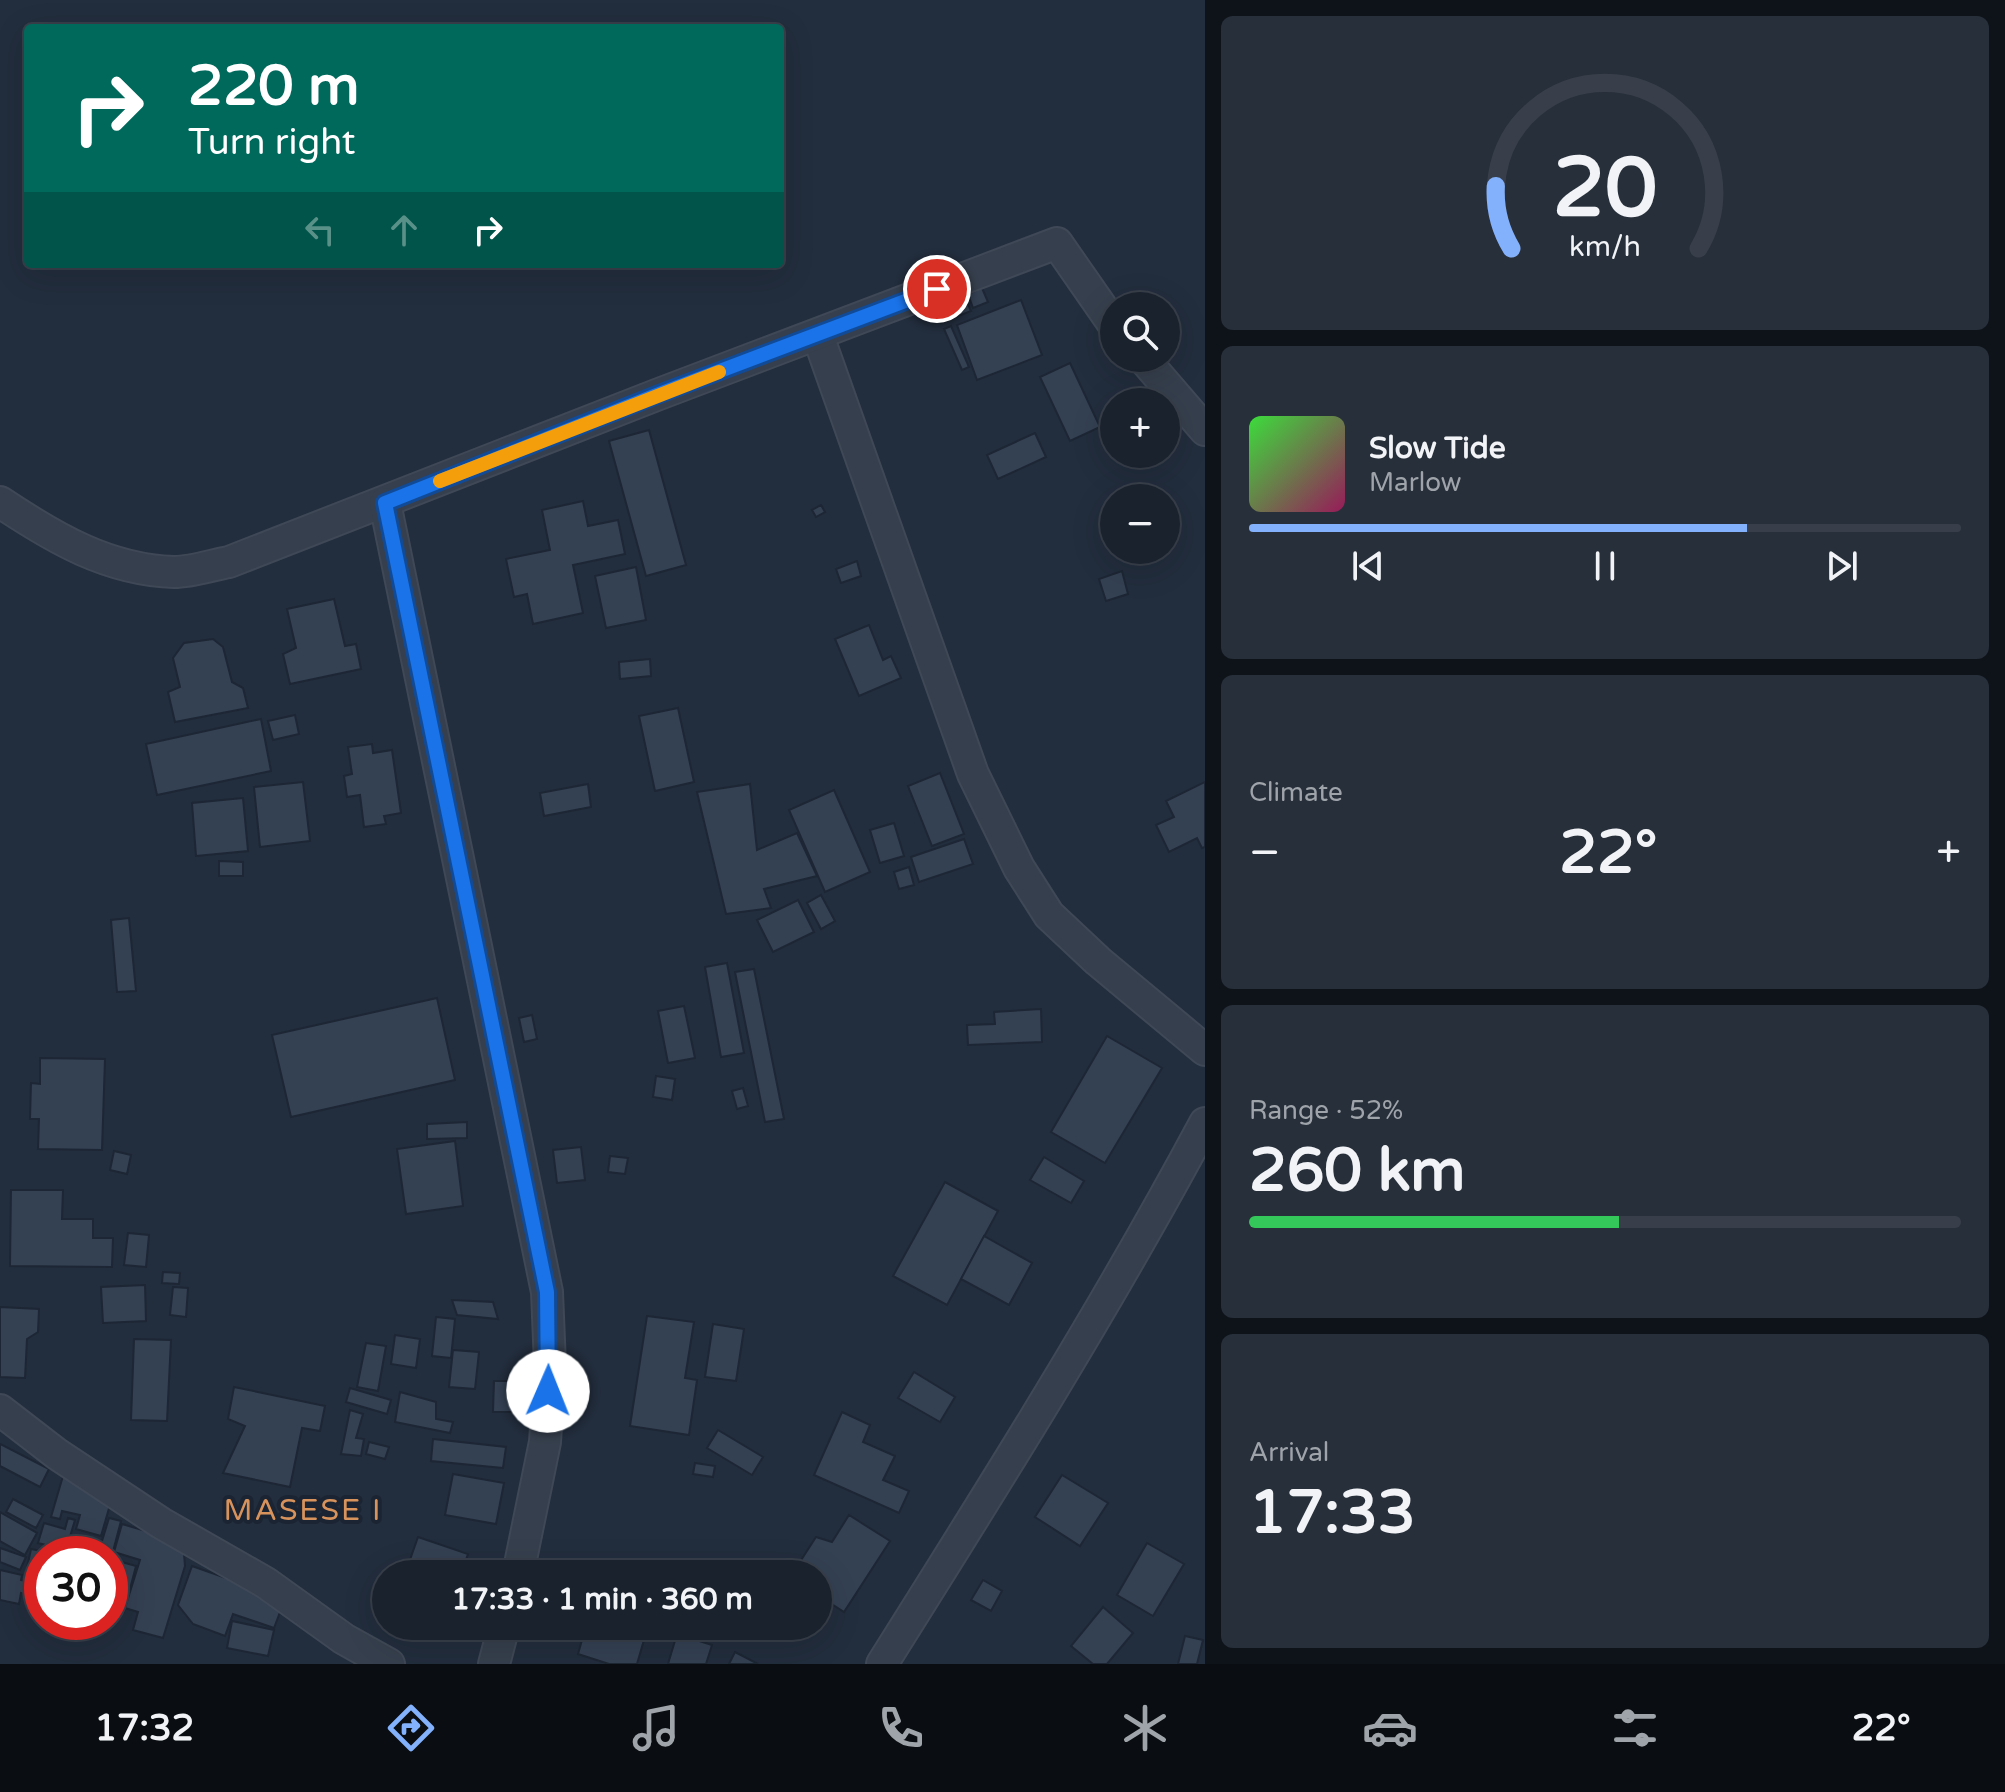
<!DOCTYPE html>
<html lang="en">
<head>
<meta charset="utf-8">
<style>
	:root { --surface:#1a222e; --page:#272f3a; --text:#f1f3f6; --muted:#9fa4aa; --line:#383f4a; --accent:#84b1fb }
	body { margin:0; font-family:"Varela Round",sans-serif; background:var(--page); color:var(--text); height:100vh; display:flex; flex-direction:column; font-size:30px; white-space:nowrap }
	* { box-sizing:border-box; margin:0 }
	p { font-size:26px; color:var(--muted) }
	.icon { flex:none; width:44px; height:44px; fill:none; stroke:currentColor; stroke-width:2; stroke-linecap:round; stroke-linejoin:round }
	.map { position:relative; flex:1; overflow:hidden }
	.details { display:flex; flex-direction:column; gap:16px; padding:16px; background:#0e1319; width:800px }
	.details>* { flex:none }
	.top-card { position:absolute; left:24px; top:24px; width:760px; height:244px; border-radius:8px; box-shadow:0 8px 32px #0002,0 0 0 2px var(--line); background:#00695c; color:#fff; overflow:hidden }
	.controls { position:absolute; left:1100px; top:292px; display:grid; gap:16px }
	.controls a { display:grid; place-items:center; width:80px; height:80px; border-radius:50%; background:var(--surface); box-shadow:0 8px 32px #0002,0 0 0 2px var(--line); font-size:40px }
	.speed { position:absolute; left:24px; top:1536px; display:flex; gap:16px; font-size:40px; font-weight:700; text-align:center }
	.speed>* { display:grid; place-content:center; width:104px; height:104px; border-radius:50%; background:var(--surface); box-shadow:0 8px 32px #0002,0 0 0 2px var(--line); line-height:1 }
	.speed .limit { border:12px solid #d22; background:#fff; color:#111 }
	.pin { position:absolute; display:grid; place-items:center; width:68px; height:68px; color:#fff; margin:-34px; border:4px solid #fff; border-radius:50%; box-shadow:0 2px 8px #0007 }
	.me { position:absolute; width:88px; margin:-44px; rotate:1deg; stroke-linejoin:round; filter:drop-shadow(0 0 6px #0008) }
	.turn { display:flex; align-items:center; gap:28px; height:168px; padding:0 32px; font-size:36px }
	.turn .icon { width:104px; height:104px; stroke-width:2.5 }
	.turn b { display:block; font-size:56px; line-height:68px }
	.lanes { display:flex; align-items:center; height:76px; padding:0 32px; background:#0003; justify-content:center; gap:40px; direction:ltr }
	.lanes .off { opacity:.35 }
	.big { font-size:60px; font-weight:800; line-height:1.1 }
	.details .tile { flex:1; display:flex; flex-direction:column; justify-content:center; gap:12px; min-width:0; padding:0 28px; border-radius:12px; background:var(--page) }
	.details .dial { align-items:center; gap:0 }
	.dial svg { height:208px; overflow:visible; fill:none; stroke:var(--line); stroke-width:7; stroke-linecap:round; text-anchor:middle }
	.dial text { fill:var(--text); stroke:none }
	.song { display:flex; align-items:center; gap:24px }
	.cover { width:96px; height:96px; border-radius:12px; background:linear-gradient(135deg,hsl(120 70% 55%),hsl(330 70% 35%)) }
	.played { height:8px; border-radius:4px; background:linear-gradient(90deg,var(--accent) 70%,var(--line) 70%) }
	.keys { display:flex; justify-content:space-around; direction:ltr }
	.heat { display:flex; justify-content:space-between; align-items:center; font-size:44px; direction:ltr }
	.charge { height:12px; border-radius:6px; background:linear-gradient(90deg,#34c759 52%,var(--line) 0) }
	.trip { position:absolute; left:372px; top:1560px; width:460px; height:80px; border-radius:40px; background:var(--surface); box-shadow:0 8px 32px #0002,0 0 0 2px var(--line); font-weight:800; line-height:80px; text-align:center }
	.menu { display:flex; height:128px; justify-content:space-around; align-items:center; background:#0a0e12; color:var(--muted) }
	.menu .icon { width:56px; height:56px }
	.menu .on { color:var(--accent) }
	.menu b { font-size:36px; color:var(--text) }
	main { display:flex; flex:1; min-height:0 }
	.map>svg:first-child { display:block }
</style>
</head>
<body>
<main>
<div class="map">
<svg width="1205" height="1664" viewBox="0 0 1205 1664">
	<rect width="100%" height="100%" fill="#222d3d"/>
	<g fill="#344153" stroke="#1d2634" stroke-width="2">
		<polygon points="982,288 988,302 973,308 968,294"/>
		<polygon points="963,293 971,311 941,323 933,306"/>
		<polygon points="1021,300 1042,355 977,380 957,325"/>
		<polygon points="951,326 969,367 962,370 944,329"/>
		<polygon points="1070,363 1100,427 1070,441 1040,377"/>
		<polygon points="649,430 686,565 646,576 609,441"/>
		<polygon points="1035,433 1046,457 998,479 987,455"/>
		<polygon points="583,501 588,526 618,520 625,554 573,565 583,613 533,624 527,594 514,597 506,559 550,550 542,510"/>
		<polygon points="821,505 825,512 816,517 812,510"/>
		<polygon points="857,561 861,576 841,583 836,569"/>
		<polygon points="636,567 646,620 606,628 595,576"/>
		<polygon points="1122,571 1128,594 1106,601 1099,579"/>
		<polygon points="334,599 345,646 356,644 361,669 290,684 283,654 296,648 287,609"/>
		<polygon points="869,625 883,660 891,656 901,678 859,696 835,639"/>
		<polygon points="213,639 223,647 232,682 243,688 248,708 175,722 168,692 180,687 173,658 184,643"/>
		<polygon points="650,659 651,676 620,679 619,662"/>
		<polygon points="678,708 694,782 655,791 639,716"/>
		<polygon points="295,715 299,734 273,740 268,721"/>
		<polygon points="261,719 271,771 157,795 146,744"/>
		<polygon points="372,744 373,753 392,750 401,813 384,816 386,824 364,827 360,795 347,797 344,776 352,774 348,747"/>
		<polygon points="940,773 964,834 932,846 908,786"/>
		<polygon points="303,782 310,841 260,847 254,787"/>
		<polygon points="1205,782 1205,847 1202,848 1197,838 1169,852 1156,825 1174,817 1166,801"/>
		<polygon points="588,784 591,807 544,816 540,793"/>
		<polygon points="750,784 757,850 797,833 817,876 764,889 771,908 726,914 697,792"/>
		<polygon points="834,790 870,872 825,892 789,810"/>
		<polygon points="243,798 248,851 196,856 192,803"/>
		<polygon points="894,823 904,856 880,863 870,830"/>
		<polygon points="964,839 973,864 919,882 911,857"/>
		<polygon points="219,861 243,862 243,876 219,876"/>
		<polygon points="909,867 914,885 899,889 894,872"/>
		<polygon points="821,895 835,921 821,929 807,903"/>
		<polygon points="798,900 814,932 773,952 757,920"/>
		<polygon points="129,918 136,991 117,992 111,920"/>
		<polygon points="727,963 744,1053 721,1057 705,967"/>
		<polygon points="754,969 784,1119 765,1122 735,972"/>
		<polygon points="437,998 455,1080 291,1117 272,1035"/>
		<polygon points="684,1006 695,1058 668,1063 658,1011"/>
		<polygon points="1041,1009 1042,1042 968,1045 967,1025 995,1024 994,1012"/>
		<polygon points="532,1015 537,1039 524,1042 519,1018"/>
		<polygon points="1107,1036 1162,1068 1105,1163 1051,1132"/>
		<polygon points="40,1058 105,1059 102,1150 38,1149 39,1119 30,1119 31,1083 40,1084"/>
		<polygon points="656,1076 675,1079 672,1100 653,1097"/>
		<polygon points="743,1088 748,1106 737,1109 732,1091"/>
		<polygon points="467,1122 467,1138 427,1139 427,1124"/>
		<polygon points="455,1141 463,1206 406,1214 397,1149"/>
		<polygon points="581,1147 585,1180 557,1183 553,1150"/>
		<polygon points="114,1151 131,1155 127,1174 110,1170"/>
		<polygon points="610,1156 628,1158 625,1174 608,1172"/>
		<polygon points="1044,1157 1084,1181 1071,1203 1030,1180"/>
		<polygon points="945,1182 998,1211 947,1305 893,1276"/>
		<polygon points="11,1190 63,1190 62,1219 93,1219 93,1238 113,1238 112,1267 10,1266"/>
		<polygon points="128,1233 149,1235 146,1267 124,1265"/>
		<polygon points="984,1236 1032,1263 1009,1305 961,1279"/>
		<polygon points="163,1272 180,1273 179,1284 162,1283"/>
		<polygon points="145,1285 146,1321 103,1323 101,1287"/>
		<polygon points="173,1287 188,1288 186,1317 170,1315"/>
		<polygon points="452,1300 493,1302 498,1319 457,1315"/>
		<polygon points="0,1307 39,1309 38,1332 27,1339 25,1378 0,1377"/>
		<polygon points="647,1316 694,1322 685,1378 697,1380 689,1435 630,1426"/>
		<polygon points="436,1317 455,1319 451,1358 432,1356"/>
		<polygon points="713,1324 744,1329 736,1381 705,1377"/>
		<polygon points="395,1335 420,1339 416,1368 391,1364"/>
		<polygon points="134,1339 171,1340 167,1421 131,1420"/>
		<polygon points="366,1343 386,1346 378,1391 357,1387"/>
		<polygon points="453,1350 479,1352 475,1389 449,1387"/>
		<polygon points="914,1372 955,1397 940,1422 898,1398"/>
		<polygon points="494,1381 513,1381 513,1412 493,1412"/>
		<polygon points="234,1387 325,1406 320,1431 302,1428 290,1487 223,1473 245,1426 228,1419"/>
		<polygon points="350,1388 391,1400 387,1414 346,1402"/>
		<polygon points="400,1392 436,1402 436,1419 453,1422 450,1433 395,1422"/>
		<polygon points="350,1410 363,1414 356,1438 364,1439 361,1456 341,1454"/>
		<polygon points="842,1412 870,1425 863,1442 895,1456 883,1480 909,1491 899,1513 814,1475"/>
		<polygon points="718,1430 763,1457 752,1475 707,1448"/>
		<polygon points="433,1439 506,1447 503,1468 431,1461"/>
		<polygon points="369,1442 389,1447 385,1459 366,1454"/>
		<polygon points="0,1444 49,1469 40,1487 0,1466"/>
		<polygon points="695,1463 715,1466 713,1477 693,1474"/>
		<polygon points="453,1474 504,1483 496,1524 445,1515"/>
		<polygon points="1062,1475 1108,1503 1080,1546 1035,1517"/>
		<polygon points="63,1476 104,1488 112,1498 101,1536 76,1529 80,1515 62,1511 60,1519 51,1517"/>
		<polygon points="13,1499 43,1515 36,1528 6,1512"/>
		<polygon points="0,1512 37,1533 25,1555 0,1541"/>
		<polygon points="849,1515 890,1541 844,1612 818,1595 818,1574 805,1574 796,1568 816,1537 832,1542"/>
		<polygon points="68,1518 75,1520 66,1550 38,1543 44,1523 65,1529"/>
		<polygon points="109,1518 121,1521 112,1555 118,1557 110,1586 110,1554 75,1554 80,1535 102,1541"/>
		<polygon points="122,1524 183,1542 185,1566 163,1638 133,1630 138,1612 125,1608 140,1560 114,1552"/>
		<polygon points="418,1537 468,1554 461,1574 405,1574"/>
		<polygon points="1147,1543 1184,1564 1153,1616 1117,1595"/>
		<polygon points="0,1548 26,1557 20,1570 0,1562"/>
		<polygon points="31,1549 56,1554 42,1554 42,1576 26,1573"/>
		<polygon points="118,1561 136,1566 124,1612 110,1608 110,1594"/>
		<polygon points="192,1566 285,1599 274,1628 233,1614 225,1636 193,1624 178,1605"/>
		<polygon points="0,1570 22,1575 21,1580 42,1585 42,1598 21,1593 19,1604 0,1600"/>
		<polygon points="983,1580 1002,1591 991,1611 971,1600"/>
		<polygon points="1103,1607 1133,1633 1107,1664 1093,1664 1071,1646"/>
		<polygon points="232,1621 274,1630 268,1656 227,1648"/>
		<polygon points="586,1626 648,1626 637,1664 609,1664 578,1654"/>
		<polygon points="677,1634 712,1645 706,1664 668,1664"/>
		<polygon points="1185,1636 1203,1640 1197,1664 1178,1664"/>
		<polygon points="735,1652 758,1664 729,1664"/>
	</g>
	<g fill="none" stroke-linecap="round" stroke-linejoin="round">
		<g stroke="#3f4856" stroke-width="34">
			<g id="minor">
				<polyline points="818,336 973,774 1019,868 1049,915 1098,961 1205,1050"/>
				<polyline points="1143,358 1205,430"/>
				<path d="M0 502C54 538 108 570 174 572 192 572 212 565 229 562L659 394 1057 243 1114 325"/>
				<polyline points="385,503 547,1292 550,1365 545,1442 518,1574"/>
				<polyline points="0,1410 57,1454 161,1523 266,1583 344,1639 389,1664"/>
				<polyline points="494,1664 504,1626"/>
				<path d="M882 1664C994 1486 1106 1308 1205 1123"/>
			</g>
		</g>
		<use href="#minor" stroke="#363f4d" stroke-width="30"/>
	</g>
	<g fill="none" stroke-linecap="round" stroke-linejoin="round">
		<g stroke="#114b97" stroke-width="20">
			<polyline id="route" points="548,1391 547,1292 385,503 659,394 937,289"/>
		</g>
		<use href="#route" stroke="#1a73e8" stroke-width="14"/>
		<polyline stroke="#f59e0b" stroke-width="14" points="440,481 719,372"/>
	</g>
	<g text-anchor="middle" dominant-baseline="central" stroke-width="8" stroke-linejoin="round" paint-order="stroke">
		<g font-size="30" letter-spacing="2" fill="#d8935d" stroke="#1b2432">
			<text x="303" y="1510">MASESE I</text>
		</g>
	</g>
</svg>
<div class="controls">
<a><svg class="icon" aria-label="search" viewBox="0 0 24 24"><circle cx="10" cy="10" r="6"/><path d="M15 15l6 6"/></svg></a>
<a>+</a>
<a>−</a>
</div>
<div class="speed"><div class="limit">30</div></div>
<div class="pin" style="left:937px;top:289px;background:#d93025"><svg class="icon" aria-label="arrive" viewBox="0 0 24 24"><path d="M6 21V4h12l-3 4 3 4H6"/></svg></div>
<svg class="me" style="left:548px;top:1391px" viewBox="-20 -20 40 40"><circle r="19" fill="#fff"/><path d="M0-13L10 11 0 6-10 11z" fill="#1a73e8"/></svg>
<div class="trip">17:33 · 1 min · 360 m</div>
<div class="top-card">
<div class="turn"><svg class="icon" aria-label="right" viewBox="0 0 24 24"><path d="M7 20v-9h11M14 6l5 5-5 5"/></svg><div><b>220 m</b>Turn right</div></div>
<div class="lanes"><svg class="icon off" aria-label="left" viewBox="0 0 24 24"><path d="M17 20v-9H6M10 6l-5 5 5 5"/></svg><svg class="icon off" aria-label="ahead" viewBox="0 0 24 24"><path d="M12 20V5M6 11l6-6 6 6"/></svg><svg class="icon" aria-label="right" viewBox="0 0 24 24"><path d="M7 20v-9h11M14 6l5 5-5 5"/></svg></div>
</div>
</div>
<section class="details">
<div class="tile dial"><svg viewBox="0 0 100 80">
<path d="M14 69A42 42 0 1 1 86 69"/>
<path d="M14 69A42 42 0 0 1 8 45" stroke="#84b1fb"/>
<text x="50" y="56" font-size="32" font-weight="700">20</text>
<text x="50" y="72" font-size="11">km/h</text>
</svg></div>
<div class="tile">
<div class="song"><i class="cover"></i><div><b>Slow Tide</b><p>Marlow</p></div></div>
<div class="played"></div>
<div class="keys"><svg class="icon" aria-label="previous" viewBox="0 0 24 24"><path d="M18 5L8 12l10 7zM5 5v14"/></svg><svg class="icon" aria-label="pause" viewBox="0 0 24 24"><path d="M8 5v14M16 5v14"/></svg><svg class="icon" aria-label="next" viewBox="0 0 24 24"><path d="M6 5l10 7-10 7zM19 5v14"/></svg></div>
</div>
<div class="tile"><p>Climate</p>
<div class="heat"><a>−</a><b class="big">22°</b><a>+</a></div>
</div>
<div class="tile"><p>Range · 52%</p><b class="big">260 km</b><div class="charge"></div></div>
<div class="tile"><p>Arrival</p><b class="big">17:33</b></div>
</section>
</main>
<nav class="menu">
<b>17:32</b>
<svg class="icon on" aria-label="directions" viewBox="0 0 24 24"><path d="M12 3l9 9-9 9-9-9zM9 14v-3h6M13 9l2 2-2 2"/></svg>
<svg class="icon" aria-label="music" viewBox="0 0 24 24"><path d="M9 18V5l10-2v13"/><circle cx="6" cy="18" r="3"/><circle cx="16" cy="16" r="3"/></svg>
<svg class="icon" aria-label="phone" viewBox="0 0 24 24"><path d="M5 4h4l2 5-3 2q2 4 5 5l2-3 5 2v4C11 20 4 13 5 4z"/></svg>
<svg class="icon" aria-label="climate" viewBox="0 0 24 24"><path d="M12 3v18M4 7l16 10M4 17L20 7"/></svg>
<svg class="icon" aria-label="car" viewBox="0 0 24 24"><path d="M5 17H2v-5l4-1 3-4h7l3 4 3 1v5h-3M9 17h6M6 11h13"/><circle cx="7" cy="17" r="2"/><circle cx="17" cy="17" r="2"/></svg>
<svg class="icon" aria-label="filters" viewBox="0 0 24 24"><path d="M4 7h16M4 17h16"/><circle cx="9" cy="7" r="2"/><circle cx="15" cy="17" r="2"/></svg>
<b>22°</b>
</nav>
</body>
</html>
